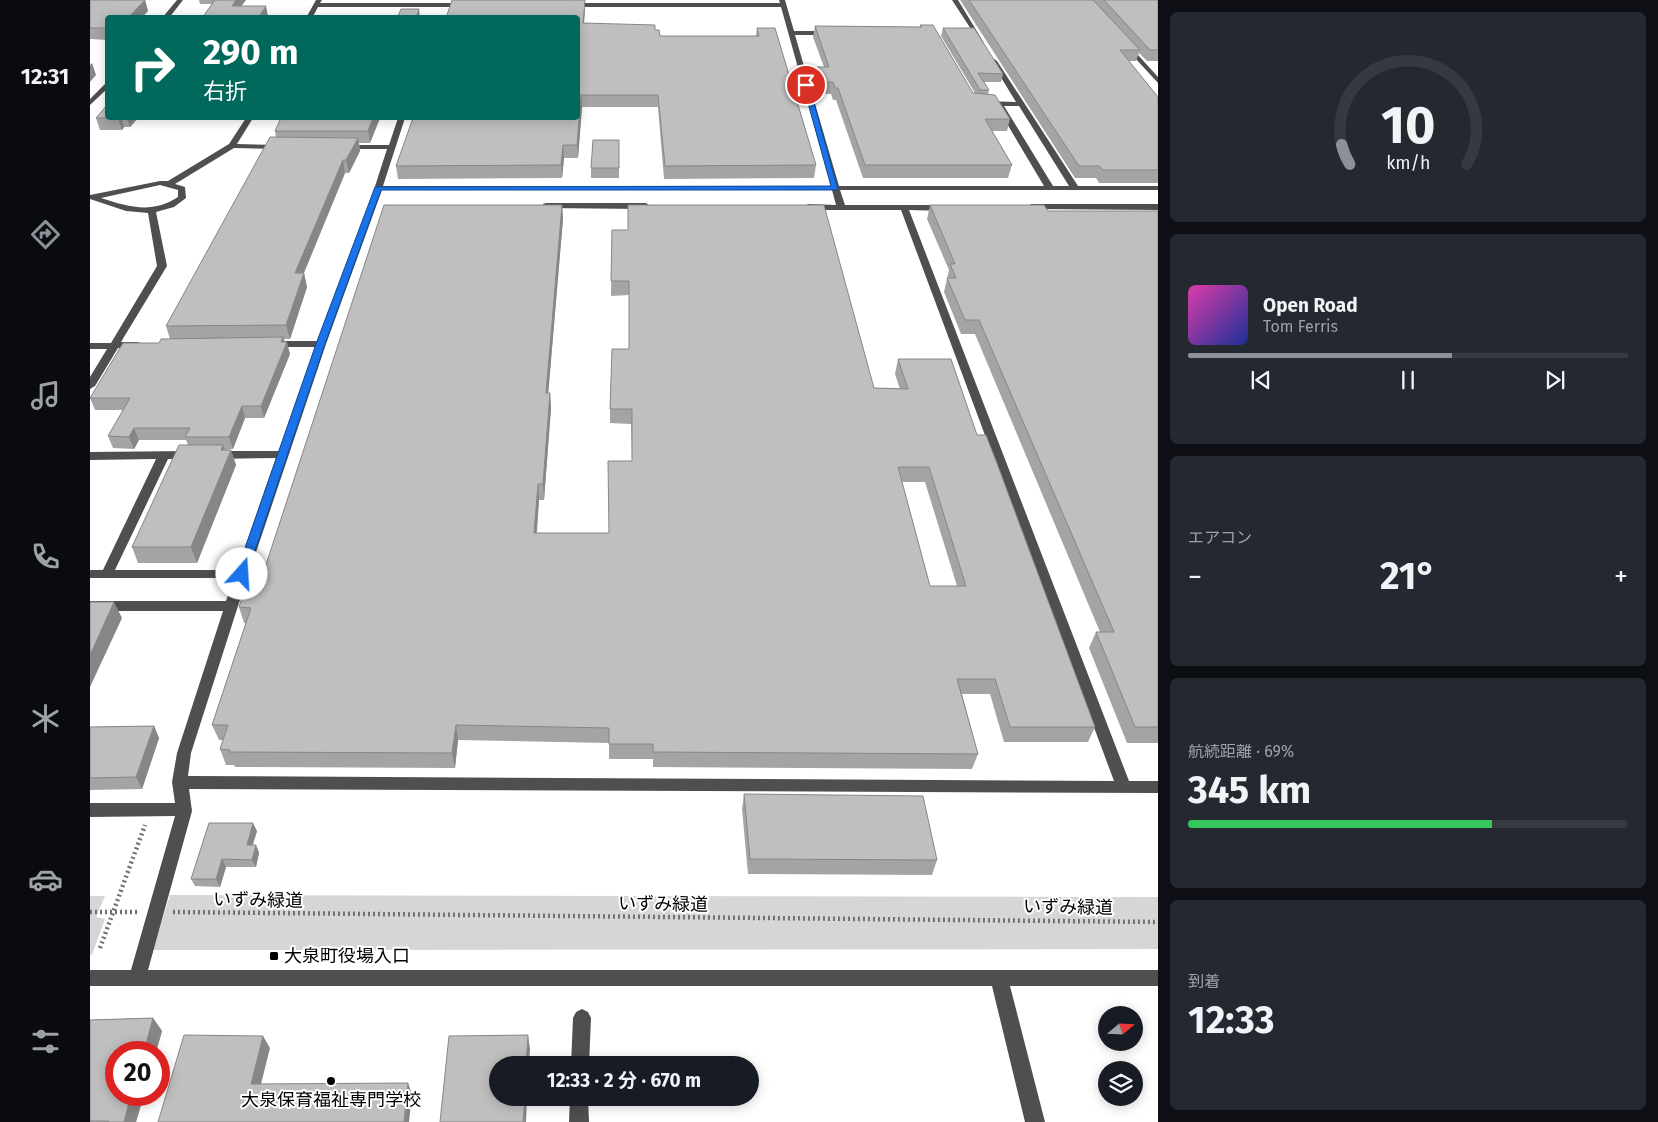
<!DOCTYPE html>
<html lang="ja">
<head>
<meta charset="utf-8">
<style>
	:root { --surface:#171b24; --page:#242831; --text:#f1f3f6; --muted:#9ea1a6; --line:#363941; --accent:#8c9099 }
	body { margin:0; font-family:"Fira Sans","Noto Sans JP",sans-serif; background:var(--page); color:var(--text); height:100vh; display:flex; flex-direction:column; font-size:19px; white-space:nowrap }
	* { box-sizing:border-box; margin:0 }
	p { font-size:16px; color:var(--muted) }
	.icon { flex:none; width:28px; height:28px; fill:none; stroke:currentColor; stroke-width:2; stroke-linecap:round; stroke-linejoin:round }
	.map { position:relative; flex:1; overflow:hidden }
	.sheet { display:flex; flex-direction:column; gap:12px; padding:12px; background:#0d0f14; width:500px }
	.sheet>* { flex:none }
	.guide { position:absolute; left:15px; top:15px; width:475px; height:105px; border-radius:5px; box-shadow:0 2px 12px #0003; background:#00695c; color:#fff; overflow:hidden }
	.needle { width:32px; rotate:71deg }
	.controls { position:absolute; left:1008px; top:1006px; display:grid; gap:10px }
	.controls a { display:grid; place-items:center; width:45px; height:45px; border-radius:50%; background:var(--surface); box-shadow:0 2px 12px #0003; font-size:25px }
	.speed { position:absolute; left:15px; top:1041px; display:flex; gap:10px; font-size:25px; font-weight:700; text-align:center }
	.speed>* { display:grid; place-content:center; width:65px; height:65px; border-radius:50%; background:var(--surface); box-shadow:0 2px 12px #0003; line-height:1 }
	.speed .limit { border:8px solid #d22; background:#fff; color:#111 }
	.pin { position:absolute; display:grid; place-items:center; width:42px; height:42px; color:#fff; margin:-21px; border:2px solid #fff; border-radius:50%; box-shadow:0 1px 5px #0007 }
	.me { position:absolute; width:55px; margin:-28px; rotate:19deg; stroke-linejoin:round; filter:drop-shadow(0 0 4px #0008) }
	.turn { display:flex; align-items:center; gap:18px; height:105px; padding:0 15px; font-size:22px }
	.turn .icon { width:65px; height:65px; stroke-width:2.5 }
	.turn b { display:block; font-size:35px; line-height:42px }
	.big { font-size:38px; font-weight:700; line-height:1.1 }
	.sheet .card { flex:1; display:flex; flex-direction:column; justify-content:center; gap:8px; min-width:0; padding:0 18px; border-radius:8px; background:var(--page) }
	.sheet .dial { align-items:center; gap:0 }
	.dial svg { height:130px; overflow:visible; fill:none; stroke:var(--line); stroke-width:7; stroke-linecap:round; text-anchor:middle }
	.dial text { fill:var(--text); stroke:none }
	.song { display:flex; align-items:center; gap:15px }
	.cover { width:60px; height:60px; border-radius:8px; background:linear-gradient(135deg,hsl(320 70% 55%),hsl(230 70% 35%)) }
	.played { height:5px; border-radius:2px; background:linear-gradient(90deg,var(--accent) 60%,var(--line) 60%) }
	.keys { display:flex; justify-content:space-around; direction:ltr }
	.heat { display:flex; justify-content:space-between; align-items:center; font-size:28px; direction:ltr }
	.charge { height:8px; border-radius:4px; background:linear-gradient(90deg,#34c759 69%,var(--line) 0) }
	.trip { position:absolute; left:399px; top:1056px; width:270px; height:50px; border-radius:25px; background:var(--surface); box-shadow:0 2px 12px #0003; font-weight:700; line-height:50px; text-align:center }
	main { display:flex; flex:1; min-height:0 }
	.dock { display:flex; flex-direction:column; width:90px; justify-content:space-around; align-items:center; background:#090b0e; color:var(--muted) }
	.dock .icon { width:35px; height:35px }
	.dock .active { color:var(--accent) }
	.dock b { font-size:22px; color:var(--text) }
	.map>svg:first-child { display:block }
</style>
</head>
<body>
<main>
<nav class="dock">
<b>12:31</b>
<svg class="icon active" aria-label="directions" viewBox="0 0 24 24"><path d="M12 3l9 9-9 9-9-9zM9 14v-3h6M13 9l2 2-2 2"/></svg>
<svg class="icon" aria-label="music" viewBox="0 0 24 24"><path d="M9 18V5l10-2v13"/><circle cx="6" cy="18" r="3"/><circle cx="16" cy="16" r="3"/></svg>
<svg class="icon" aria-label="phone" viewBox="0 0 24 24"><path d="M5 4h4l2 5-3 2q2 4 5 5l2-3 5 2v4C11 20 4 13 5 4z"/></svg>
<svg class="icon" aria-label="climate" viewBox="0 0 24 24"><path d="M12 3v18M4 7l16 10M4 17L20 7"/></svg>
<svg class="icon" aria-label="car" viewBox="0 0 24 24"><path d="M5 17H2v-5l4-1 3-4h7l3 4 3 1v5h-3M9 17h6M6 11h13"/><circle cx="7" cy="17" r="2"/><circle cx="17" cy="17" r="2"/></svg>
<svg class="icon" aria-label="filters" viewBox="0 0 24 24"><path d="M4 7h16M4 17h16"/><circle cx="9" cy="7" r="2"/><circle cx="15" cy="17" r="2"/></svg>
</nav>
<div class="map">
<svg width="1068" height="1122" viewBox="0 0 1068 1122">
	<rect width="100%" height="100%" fill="#fff"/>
	<g fill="#d6d6d6">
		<polygon points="80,895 1068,897 1068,949 63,950"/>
		<polygon points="0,896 15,896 6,917 15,919 2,955 0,954"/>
	</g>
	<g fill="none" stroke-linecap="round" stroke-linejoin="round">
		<g stroke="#717171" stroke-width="4.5" stroke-dasharray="2 3" stroke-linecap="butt">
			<polyline points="0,912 49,912"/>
			<polyline points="83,912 1068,922"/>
			<polyline points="10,948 55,825"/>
		</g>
		<g fill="#4f4f4f" fill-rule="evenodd">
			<polygon points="87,0 93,0 79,18 72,18"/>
			<polygon points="226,0 232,0 230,3 376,3 379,5 376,7 228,7 222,18 216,18"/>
			<path d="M689 0H695L704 31H740L743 33 740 35H705L749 186H954L907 107 908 106 894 105 890 103 894 101 926 102 901 61 904 59 907 61 988 186H1068V190H750L755 205H856L860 208 856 211 819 210 1039 781H1068V793L99 789 102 811 58 970H1068V986H920L955 1122H935L902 986H0V970H41L85 816 0 817V803H85L82 782 87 753 133 611H0V601H136L144 578H0V570H13L66 459 0 460V452L100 451 106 455 100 459H78L25 570H147L186 458 125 459 119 455 125 451H189L225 347H181L176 344 181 341H227L279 205 297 149H254L250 147 254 145H299L308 118H315L293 186H741L691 7H478L475 5 478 3H690ZM914 106H929L979 186H963ZM292 190H742L746 205 718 204 714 207 718 210H811L1024 781 98 776 101 753 148 606 236 344Z"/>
			<polygon points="862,0 868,0 894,43 890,43"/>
			<polygon points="1034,44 1038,44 1068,77 1068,83 1034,46"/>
			<polygon points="18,81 18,88 0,105 0,99"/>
			<path d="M156 118H163L147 144 192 145 196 147 192 149 144 148 85 184 95 187 96 198 84 207 66 212 77 266 31 342H48L53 345 48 348H28L5 386 0 389V377L17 349H0V343H21L67 266 58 213 36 211 0 199V195L70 181H78L139 144ZM70 185 88 190V197C63 214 38 207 11 198Z"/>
			<polygon points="456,203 556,203 560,206 556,209 453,208 453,204"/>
			<polygon points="941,204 1068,204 1068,210 938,209 937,207"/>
			<polygon points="492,1009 498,1012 501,1018 499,1065 481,1065 483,1018 486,1012"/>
			<polygon points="480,1098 498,1098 499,1122 479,1122"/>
		</g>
	</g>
	<g fill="#a4a4a4" fill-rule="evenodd">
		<polygon points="0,0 55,0 58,11 18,18 18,40 0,39"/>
		<polygon points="109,0 156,0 151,6 178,16 177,18 112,18 122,4 110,4"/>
		<polygon points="870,0 1068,0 1068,61 1057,61 1049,53 1046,61 1039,61 1068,97 1068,183 1009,183 1006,178 985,178"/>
		<polygon points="495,9 494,23 565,30 570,36 666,36 667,28 726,165 724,178 574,179 568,107 492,107 488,158 474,158 472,178 308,179 306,166"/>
		<polygon points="830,25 883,93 885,93 851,36 853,28 913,74 911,82 894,82 899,90 898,94 920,119 917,131 902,131 922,165 918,178 773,178 746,100 743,100 741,94 732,94 726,78 727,67 734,67 723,37 725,26 830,27"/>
		<polygon points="6,118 48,118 40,127 34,127 32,130 10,130"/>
		<polygon points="212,118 290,118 280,143 269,143 270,151 259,173 255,173 214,273 217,287 200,339 194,339 200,354 174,418 155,418 143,449 135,449 141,450 146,465 107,563 48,563 42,547 98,445 96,440 49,440 44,449 23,448 18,436 33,410 5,410 0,398 69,343 80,339 76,326 186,137 185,131"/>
		<polygon points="529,140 529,178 501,178 501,168"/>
		<path d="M472 205 473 219 458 393H460L461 408 454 500H449L447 533H519L542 461 541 424 520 423V409L539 349V295L521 296 522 230 784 388 810 389 805 374 808 359 887 435 1005 727 998 742H914L900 694H872L888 754 882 769 563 767V759H519V743L368 740 365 768 145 767 144 765H136L130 749 133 740H129L122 725 156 623H154L149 607 168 589ZM812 482H835L867 586H840Z"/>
		<polygon points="840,205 958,211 1068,211 1068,743 1037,743 999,648 1006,632 1010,632 885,334 871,334 854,292 859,270 837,219"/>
		<polygon points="64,726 69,738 52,789 0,790 0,727"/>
		<polygon points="654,794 847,860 842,875 658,874 652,809"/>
		<polygon points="167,831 163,845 166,845 169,853 166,867 136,867 130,887 105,886 101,879"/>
		<polygon points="63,1018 72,1031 46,1122 0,1122 0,1020"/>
	</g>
	<g fill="#868686">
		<polygon points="55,0 58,11 52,18 38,18"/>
		<polygon points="146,0 156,0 144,16 142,6"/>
		<polygon points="495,0 495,9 493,34 493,23"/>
		<polygon points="176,6 178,16 177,18 168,18"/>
		<polygon points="329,9 330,18 326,18"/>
		<polygon points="2,63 6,75 0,82 0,65"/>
		<polygon points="491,95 492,107 488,158 487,145"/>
		<polygon points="28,118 31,118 34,127 32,130"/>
		<polygon points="37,118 48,118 40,127"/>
		<polygon points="283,118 290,118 280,143 278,131"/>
		<polygon points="268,138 270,151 259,173 256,160"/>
		<polygon points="473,145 474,158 472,178 471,165"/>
		<polygon points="253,160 255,173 208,287 205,273"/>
		<polygon points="472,205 473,219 457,408 456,393"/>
		<polygon points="214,273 217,287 200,339 196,325"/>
		<polygon points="193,337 195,346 197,342 200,354 174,418 171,406"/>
		<polygon points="460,393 461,408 454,500 453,484"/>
		<polygon points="152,406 155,418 143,449 139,437"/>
		<polygon points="44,428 49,440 44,449 39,437"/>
		<polygon points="133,445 138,459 141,450 146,465 107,563 101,547"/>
		<polygon points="448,484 449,500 445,548 444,533"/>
		<polygon points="24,602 32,618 0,687 0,655"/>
		<polygon points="366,725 368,740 365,768 362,753"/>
		<polygon points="64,726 69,738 52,789 46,777"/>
		<polygon points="163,823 167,831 160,852 157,845"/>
		<polygon points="166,845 169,853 166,867 162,860"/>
		<polygon points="132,859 136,867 130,887 126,879"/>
		<polygon points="63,1018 72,1031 66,1052 54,1052"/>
		<polygon points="438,1035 440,1049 439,1065 436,1065"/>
		<polygon points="173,1036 180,1048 168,1096 161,1084"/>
		<polygon points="318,1083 322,1094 319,1122 314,1122"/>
		<polygon points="41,1095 54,1095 46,1122 34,1122"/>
		<polygon points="435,1098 437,1098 436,1122 433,1122"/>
	</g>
	<g fill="#bfbfbf" stroke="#868686" fill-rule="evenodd">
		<polygon points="0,0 55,0 38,18 18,18 18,28 0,28"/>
		<polygon points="125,0 146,0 142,6 176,6 168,18 112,18"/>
		<polygon points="362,0 495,0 493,23 565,25 565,30 569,30 570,36 669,36 667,28 685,28 726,165 575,166 568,95 491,95 487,145 473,145 471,165 306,166 323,118 488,118 488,18 356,18"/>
		<polygon points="879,0 1003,0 1050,50 1030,50 1068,97 1068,170 1013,170 1009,166 989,166"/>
		<polygon points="1014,0 1068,0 1068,50 1060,50"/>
		<polygon points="311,9 329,9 326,18 307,18"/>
		<polygon points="830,25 843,25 883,93 905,95 920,119 895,119 922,165 775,165 748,88 745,88 743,82 733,82 727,67 739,67 725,26 832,27"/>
		<polygon points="853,28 884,28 913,74 888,73 899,90 890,90"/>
		<polygon points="18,104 18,118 29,118 6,118"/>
		<polygon points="191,118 283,118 278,131 185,131"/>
		<polygon points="180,137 268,138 256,160 253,160 205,273 214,273 196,325 76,326"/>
		<polygon points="503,140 529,140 529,168 501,168"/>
		<path d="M294 205H472L456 393H460L453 484H448L444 533H519L518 461H542V409H520L522 349H539V281H521L522 230H538V205H734L784 388 818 389 808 359H861L887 435H896L908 466 1005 727H920L905 679H867L888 754 563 752V744H519V728L366 725 362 753 139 752 140 750 130 749 138 725H122L161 608 149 607 155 589H168ZM808 467H839L876 586H840Z"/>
		<polygon points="840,205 954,205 958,211 1068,211 1068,727 1045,727 1006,632 1024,632 889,320 875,320 857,278 866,278 860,264 865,264"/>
		<polygon points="193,337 191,342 197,342 171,406 152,406 139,437 95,437 100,428 44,428 39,437 18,436 40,398 0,398 33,343 69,343 71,339"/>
		<polygon points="89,445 133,445 131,450 141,450 101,547 42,547"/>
		<polygon points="0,602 24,602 0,655"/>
		<polygon points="64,726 46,777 0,778 0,727"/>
		<polygon points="654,794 833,796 847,860 660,859"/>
		<polygon points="119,823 163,823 157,845 166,845 162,860 132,859 126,879 101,879"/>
		<polygon points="63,1018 54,1052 26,1052 26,1095 41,1095 34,1122 18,1122 19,1121 0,1121 0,1020"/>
		<polygon points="94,1035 173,1036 161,1084 318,1083 314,1122 68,1122"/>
		<polygon points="438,1035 436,1065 408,1065 408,1098 435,1098 433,1122 350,1122 359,1036"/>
	</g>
	<polygon fill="#1a73e8" stroke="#114b97" points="716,83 719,85 748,190 291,190 235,344 157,574 156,577 148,577 146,574 226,344 285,187 741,186 713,85"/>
	<g fill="#000" stroke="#fff" stroke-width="2">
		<rect x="179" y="951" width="10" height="10" rx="2.5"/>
		<circle cx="241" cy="1081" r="5"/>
	</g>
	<g text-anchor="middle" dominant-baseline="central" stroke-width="4" stroke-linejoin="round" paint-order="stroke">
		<g font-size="18" fill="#000" stroke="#fff">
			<text transform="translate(168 900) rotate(1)">いずみ緑道</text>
			<text transform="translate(573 904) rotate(1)">いずみ緑道</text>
			<text transform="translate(978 907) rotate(1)">いずみ緑道</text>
		</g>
		<g font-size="18" fill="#000" stroke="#fff" text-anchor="start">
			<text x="194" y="956">大泉町役場入口</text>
			<text x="241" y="1100" text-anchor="middle">大泉保育福祉専門学校</text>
		</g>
	</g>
</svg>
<div class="controls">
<a><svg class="needle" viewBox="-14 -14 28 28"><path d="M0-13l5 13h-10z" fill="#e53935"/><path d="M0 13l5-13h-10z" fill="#9ea1a6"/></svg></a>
<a><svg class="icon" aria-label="layers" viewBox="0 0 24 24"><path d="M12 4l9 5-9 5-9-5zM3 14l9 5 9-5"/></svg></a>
</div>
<div class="speed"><div class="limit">20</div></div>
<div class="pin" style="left:716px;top:85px;background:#d93025"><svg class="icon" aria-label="arrive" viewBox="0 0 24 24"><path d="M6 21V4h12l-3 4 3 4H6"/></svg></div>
<svg class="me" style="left:152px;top:574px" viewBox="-20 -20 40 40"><circle r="19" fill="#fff"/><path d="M0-13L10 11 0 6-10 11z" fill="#1a73e8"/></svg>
<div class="trip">12:33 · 2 分 · 670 m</div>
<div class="guide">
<div class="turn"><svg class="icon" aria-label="right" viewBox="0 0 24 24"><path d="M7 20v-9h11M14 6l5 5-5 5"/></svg><div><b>290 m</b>右折</div></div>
</div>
</div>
<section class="sheet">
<div class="card dial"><svg viewBox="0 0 100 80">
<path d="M14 69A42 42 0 1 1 86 69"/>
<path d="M14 69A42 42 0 0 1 9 57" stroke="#8c9099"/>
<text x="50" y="56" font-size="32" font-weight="700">10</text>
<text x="50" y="72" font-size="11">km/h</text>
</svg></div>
<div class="card">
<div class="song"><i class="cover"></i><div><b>Open Road</b><p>Tom Ferris</p></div></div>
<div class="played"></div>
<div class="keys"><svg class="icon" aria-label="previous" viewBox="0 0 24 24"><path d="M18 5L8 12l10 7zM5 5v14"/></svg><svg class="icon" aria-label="pause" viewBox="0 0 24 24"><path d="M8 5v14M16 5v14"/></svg><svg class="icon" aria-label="next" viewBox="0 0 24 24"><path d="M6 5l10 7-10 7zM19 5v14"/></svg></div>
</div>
<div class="card"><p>エアコン</p>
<div class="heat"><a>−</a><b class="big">21°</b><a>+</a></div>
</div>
<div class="card"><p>航続距離 · 69%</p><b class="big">345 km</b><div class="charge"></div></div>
<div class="card"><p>到着</p><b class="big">12:33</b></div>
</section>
</main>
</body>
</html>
